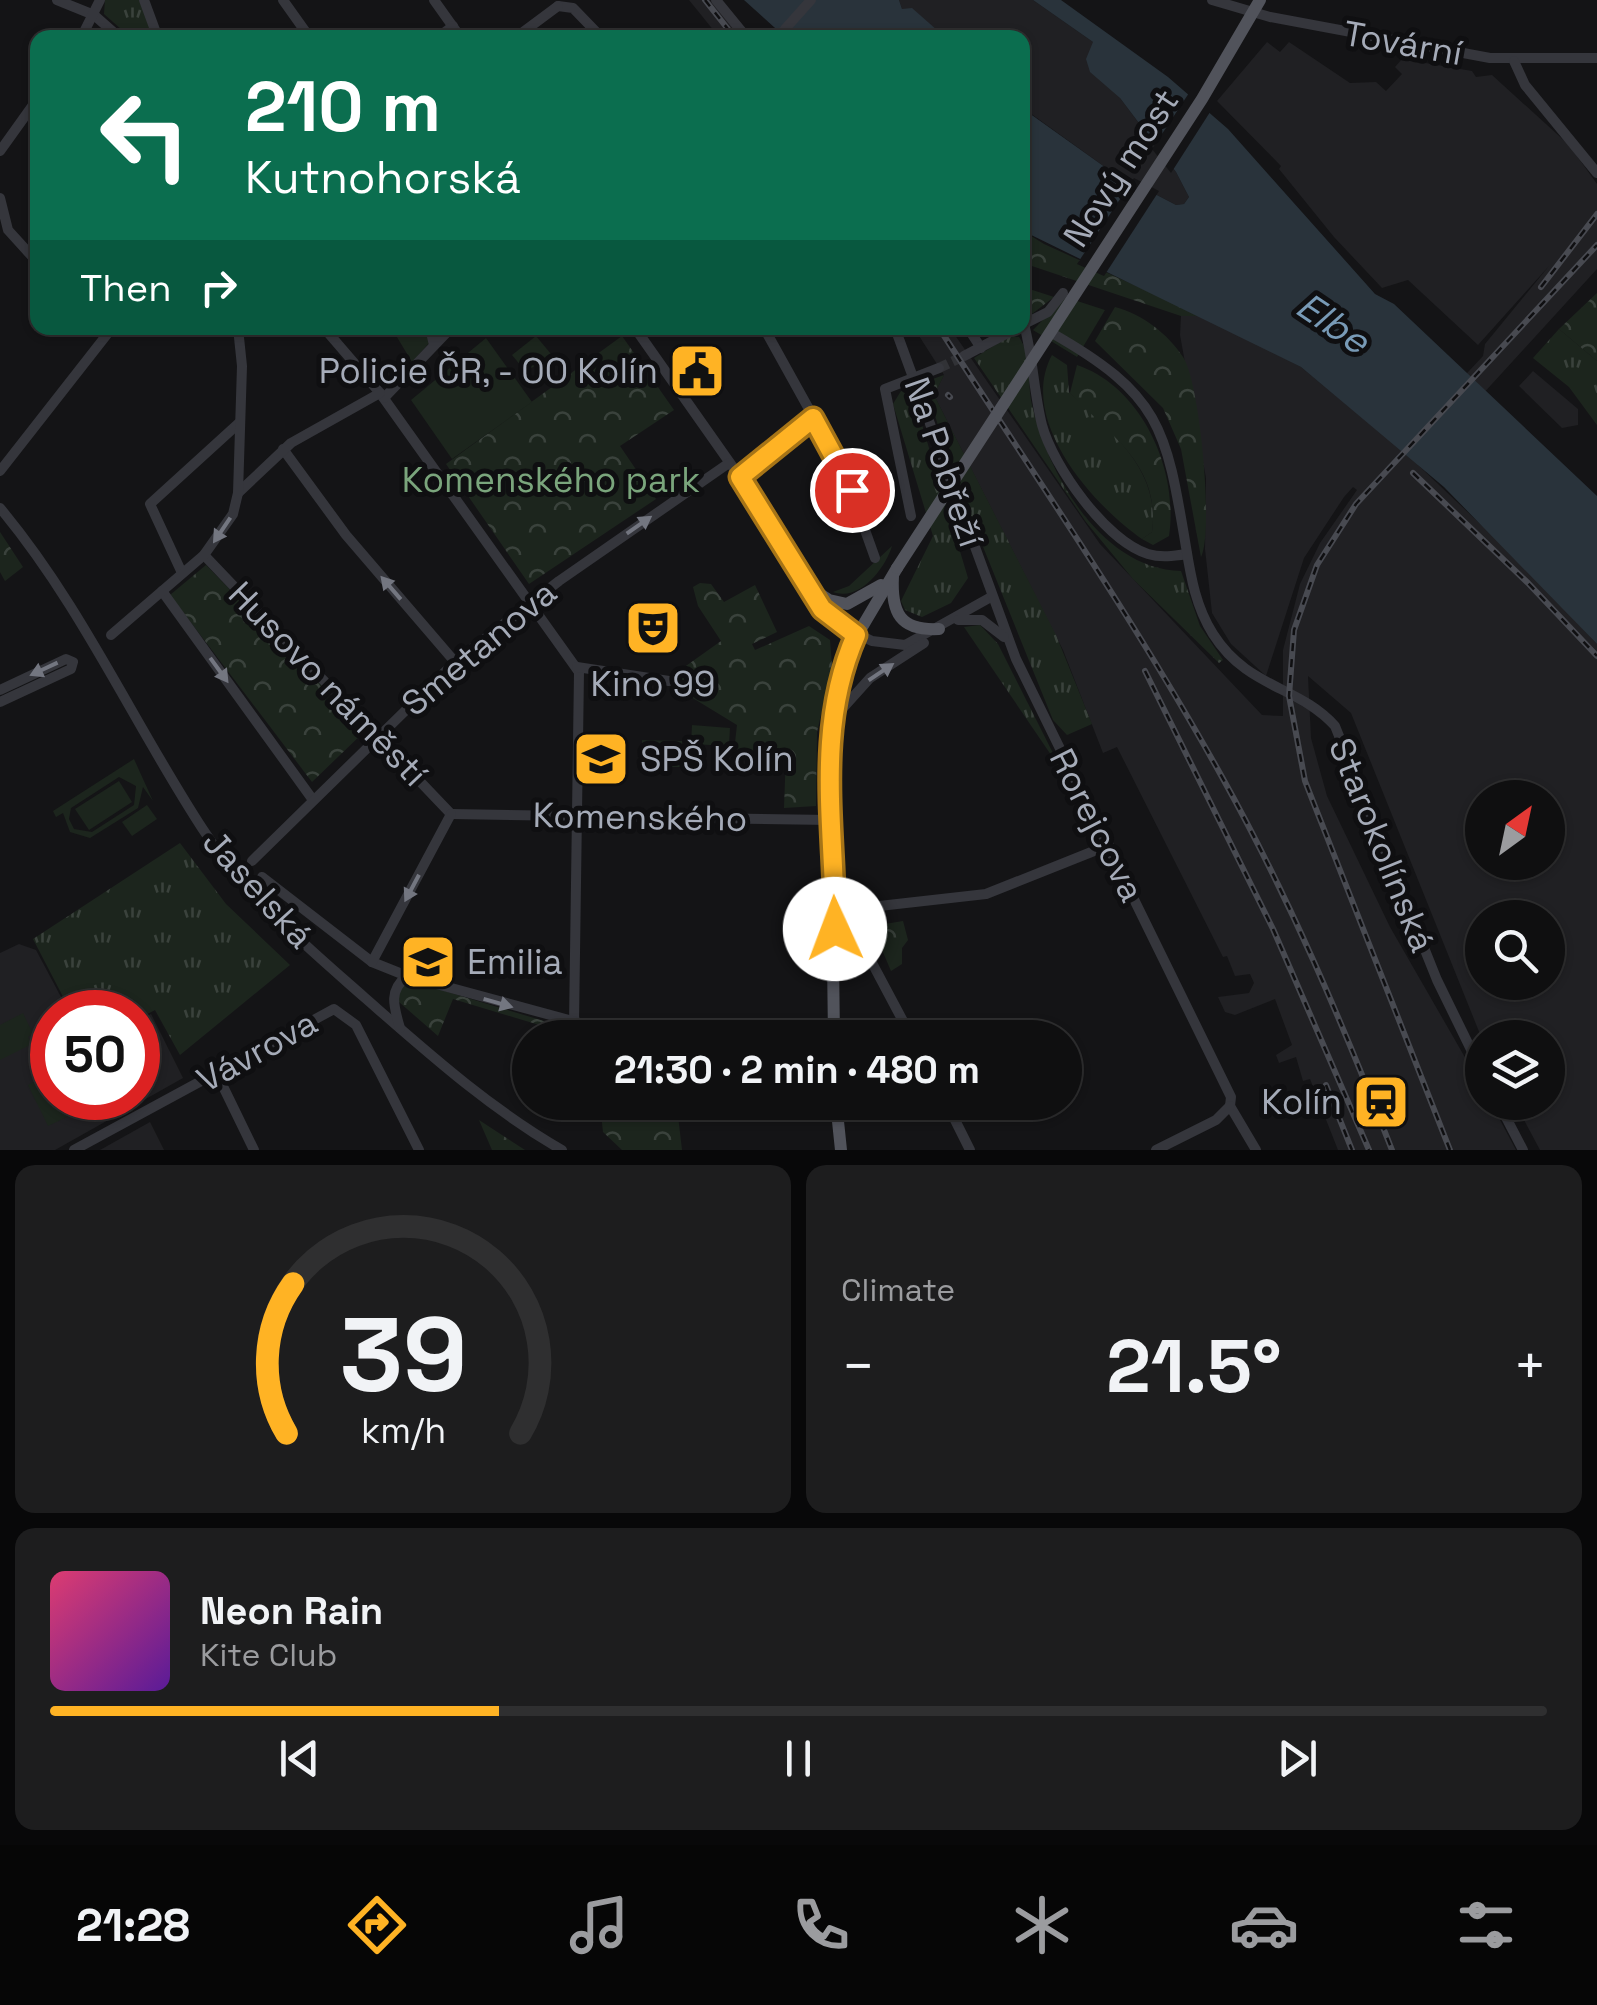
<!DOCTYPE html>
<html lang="en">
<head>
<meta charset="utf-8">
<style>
	:root { --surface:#0f0f10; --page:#1d1d1e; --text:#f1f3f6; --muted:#9b9c9f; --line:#2f2f30; --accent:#ffb324 }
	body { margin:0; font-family:"Space Grotesk",sans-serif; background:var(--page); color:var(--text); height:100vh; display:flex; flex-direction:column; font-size:38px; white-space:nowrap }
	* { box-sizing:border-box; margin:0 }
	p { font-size:32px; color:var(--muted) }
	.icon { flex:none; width:55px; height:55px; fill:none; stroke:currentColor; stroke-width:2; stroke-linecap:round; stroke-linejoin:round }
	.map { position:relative; height:1150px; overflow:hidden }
	.details { display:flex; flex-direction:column; gap:15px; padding:15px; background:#080809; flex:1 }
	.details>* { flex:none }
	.top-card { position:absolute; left:30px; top:30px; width:1000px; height:305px; border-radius:20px; box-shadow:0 2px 8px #0004,0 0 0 2px var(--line); background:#0b6e4f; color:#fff; overflow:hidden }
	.needle { width:65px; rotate:33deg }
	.buttons { position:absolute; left:1465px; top:780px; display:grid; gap:20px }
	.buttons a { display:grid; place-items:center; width:100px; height:100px; border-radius:50%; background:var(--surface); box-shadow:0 2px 8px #0004,0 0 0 2px var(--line); font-size:50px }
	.speed { position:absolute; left:30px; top:990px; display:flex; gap:20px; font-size:50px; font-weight:700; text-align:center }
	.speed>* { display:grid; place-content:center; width:130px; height:130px; border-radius:50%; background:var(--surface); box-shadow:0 2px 8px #0004,0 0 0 2px var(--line); line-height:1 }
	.speed .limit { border:15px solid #d22; background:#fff; color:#111 }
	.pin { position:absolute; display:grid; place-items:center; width:85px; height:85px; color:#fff; margin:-42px; border:5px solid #fff; border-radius:50%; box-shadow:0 2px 10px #0007 }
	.me { position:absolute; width:110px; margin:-55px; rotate:358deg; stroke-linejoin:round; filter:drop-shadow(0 0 8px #0008) }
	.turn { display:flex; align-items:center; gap:35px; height:210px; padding:0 50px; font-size:45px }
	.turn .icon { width:130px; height:130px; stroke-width:2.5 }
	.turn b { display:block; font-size:70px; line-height:85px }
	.then { display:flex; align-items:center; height:95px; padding:0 50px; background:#0003; gap:20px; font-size:38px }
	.big { font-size:75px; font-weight:700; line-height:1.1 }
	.details .widget { flex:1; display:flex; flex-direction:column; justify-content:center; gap:15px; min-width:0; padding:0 35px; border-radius:20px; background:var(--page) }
	.details .dial { align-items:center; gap:0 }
	.dial svg { height:260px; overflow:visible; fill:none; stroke:var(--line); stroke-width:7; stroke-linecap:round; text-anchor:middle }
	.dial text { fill:var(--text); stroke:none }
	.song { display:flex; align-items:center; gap:30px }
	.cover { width:120px; height:120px; border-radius:15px; background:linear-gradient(135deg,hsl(340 70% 55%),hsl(270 70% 35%)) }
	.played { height:10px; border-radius:5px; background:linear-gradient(90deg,var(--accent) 30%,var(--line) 30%) }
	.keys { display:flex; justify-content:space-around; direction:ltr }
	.heat { display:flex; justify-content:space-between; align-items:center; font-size:55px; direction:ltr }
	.details .tiles { flex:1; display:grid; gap:15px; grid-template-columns:1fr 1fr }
	.widget:last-child { grid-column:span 2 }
	.trip { position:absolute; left:512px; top:1020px; width:570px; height:100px; border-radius:50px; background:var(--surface); box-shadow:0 2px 8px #0004,0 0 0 2px var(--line); font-weight:700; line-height:100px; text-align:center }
	.tab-bar { display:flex; height:160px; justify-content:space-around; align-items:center; background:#060606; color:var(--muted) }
	.tab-bar .icon { width:70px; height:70px }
	.tab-bar .selected { color:var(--accent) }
	.tab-bar b { font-size:45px; color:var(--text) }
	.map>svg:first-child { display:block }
</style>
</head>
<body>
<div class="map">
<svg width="1597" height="1150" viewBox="0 0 1597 1150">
	<defs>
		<pattern id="grass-tufts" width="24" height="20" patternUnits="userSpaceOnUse" patternTransform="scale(2.5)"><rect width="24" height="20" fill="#1c251d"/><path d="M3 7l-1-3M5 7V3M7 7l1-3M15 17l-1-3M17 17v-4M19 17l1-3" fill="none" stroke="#3a423c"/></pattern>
		<pattern id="forest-crowns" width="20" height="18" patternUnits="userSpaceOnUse" patternTransform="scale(2.5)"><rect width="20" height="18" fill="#1c251d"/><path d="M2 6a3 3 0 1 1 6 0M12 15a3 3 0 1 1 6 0" fill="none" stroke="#3a423c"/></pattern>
	</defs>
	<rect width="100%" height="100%" fill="#141416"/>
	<g fill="#202023" fill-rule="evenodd">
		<polygon points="689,0 710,0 740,37 719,37"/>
		<polygon points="899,0 1033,0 1093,42 1120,98 1176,172 1189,197 1184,204 1176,205 1109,170 1023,108 1022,38 945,37 912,9 902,9"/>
		<path d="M1267 42 1280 52 1289 42 1350 83 1376 82 1386 91 1402 74 1395 67 1402 59 1472 71 1476 77 1492 75 1569 145 1597 184V269L1418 465 1515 557 1597 644V1150H1540L1515 1103 1548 1102V1038L1482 1039 1351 713 1308 676 1311 738 1327 796 1390 927 1482 1087V1102L1491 1103 1516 1150H1338L1310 1079 1303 1081 1296 1057 1279 1063 1276 1055 1292 1045 1275 999 1235 1015 1225 1012 1218 997 1249 993 1254 983 1250 974 1235 976 1227 956 1223 957 1117 747 1103 753 1063 650 934 395 944 375 914 328H950L1100 544 1262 715 1283 716V650L1300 584 1320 543 1357 490 1353 487 1344 497 1304 558 1266 676 1231 644 1212 613 1205 549 1206 478 1180 335 1181 316H1202L1301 367 1398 447 1483 356 1485 344 1549 266 1478 345 1408 280 1382 288 1334 237 1279 169 1281 166 1217 101ZM1482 798H1548V862H1482ZM1482 918H1548V982H1482Z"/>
		<polygon points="1533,371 1578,409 1578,425 1562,428 1519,386"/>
		<polygon points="19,944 36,950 69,1012 52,1012 52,1098 138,1098 138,1021 151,1014 183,1078 55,1150 0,1150 0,953"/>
		<polygon points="150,1122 164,1150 100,1150"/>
	</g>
	<g fill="url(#grass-tufts)">
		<polygon points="105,0 139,0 154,37 130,37 104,14"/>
		<polygon points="1559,329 1597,361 1597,425 1569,387 1533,358"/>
		<path d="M1010 336 1019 337C1032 356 1027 383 1032 405 1048 474 1101 569 1181 571L1200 626 1223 660 1219 663 1133 579 1086 522 974 358Z"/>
		<path d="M1052 355 1067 365 1069 392C1110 431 1161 469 1152 532L1142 539C1093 505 1017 420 1052 355Z"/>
		<polygon points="944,375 934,395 1056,635 1092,724 1067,735 1053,720 948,460 930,398 930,380"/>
		<polygon points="901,391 910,392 914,398 968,578 951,603 922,617 905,610 901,601 933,536 893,404"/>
		<path d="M892 546C886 566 861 602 833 592L849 586Z"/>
		<polygon points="980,625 998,644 1062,771 964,627"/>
		<polygon points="180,843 226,904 290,965 180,1055 155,1010 138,1019 138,1012 71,1012 33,939"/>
	</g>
	<g fill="url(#forest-crowns)">
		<polygon points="1023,231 1044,244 1202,316 1181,316 1023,263"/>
		<polygon points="1023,287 1054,297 1028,317"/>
		<polygon points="1597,293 1597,361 1559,329"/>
		<path d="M1115 307C1142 314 1168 334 1183 357 1200 382 1214 531 1201 557L1181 449 1163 408 1095 341Z"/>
		<polygon points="427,330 430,342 412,362 394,332"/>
		<polygon points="622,336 674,410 620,446 656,499 529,584 446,464"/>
		<path d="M1077 365C1142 387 1179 470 1169 536L1153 545 1142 539 1152 532C1161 464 1109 435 1070 393Z"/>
		<polygon points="0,532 23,567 5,581 0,572"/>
		<polygon points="206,565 366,730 312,782 170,595"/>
		<polygon points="700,583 711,584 724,602 755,585 777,632 752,644 755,650 809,626 830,640 832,666 817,732 816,806 784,808 786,754 734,752 737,725 678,689 676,673 721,641 698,606 693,587"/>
		<polygon points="903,921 908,940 902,948 902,964 891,971 874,931 885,924"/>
		<polygon points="411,981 544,1021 546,1027 453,999 438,1036 399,1002 398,990"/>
		<polygon points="600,1103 678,1116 682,1150 622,1150 603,1132"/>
		<polygon points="479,1120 525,1150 492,1150"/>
	</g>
	<g fill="#1c251d" fill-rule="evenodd">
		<polygon points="1065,297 1105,310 1077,357 1033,330"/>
		<polygon points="536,336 551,354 526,372 512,355"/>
		<polygon points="486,338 532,402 452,459 411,400"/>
		<polygon points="692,725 730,728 729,746 691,744"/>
		<polygon points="642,740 682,741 682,767 642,767"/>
		<path d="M134 759 153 801 143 787 138 808 90 838 70 832 63 813 56 817 53 811ZM119 777 136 786 134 805 92 832 74 829 69 819 71 808Z"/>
		<polygon points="119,781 132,802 89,830 75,809"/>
		<polygon points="147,805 157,819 132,836 122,822"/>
		<polygon points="23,1013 33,1034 28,1037 32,1044 0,1060 0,1025"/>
		<polygon points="52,1072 52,1098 96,1098 98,1102 48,1126 28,1085"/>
	</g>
	<g fill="#29333b">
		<polygon points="744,0 899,0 902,9 912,8 945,37 785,37"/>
		<polygon points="1033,0 1061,0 1168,77 1228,129 1375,294 1394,304 1597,496 1597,644 1444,487 1301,367 1023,231 1022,108 1109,170 1176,205 1184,204 1189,197 1176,172 1120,98 1090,72 1086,59 1093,42"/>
	</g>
	<g fill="#141416">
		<polygon points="1191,90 1212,109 1171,173 1152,149"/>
		<polygon points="1134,178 1159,191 1104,276 1077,264"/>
	</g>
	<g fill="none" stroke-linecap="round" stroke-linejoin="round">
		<polyline stroke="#313236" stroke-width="10" stroke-dasharray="10 5" stroke-linecap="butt" points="939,368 964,356"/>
		<g stroke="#35363c" stroke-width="10">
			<polyline points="57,0 94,15 120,38"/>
			<polyline points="144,0 158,38"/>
			<polyline points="283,0 310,38"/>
			<polyline points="434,0 461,38"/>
			<polyline points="716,0 747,38"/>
			<polyline points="1212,0 1270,17 1490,58 1597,58"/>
			<polyline points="558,6 573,8 602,38"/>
			<polyline points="81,38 100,0"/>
			<polyline points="437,38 453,26"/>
			<polyline points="515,38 558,6"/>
			<polyline points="777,38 811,0"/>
			<polyline points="1514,61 1525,85 1597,173"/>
			<polyline points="0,151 38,98"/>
			<polyline points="0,198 8,230 38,263"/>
			<path d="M1022 317C1033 352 1033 389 1042 425 1053 466 1106 541 1148 554 1161 558 1174 556 1187 554"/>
			<polyline points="1022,325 1048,312 1063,293"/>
			<polyline points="324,328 380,393 579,672 574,1024"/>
			<polyline points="430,328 434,345"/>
			<polyline points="635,328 761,507 818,602 837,624 872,641 905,645 991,597"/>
			<polyline points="764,328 845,474 875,558"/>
			<polyline points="895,328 1016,659 1231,1097 1230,1106"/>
			<polyline points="968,328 981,348"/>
			<path d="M1050 332C1161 395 1166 427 1186 547 1191 578 1196 607 1213 634 1248 689 1298 685 1335 726L1437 980 1482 1072"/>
			<polyline points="964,356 1017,328"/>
			<polyline points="384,398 451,328"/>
			<polyline points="283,449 346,535 455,662"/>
			<polyline points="0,471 112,328"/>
			<polyline points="740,477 813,418"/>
			<polyline points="238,493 291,443 380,393"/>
			<path d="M0 508C81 605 133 722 202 828 245 895 305 945 364 997 427 1052 489 1108 562 1150"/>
			<polyline points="911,516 885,389 939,368"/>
			<polyline points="204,555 451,814"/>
			<polyline points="182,573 150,504 239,423"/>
			<polyline points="162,591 313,800"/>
			<polyline points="958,620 982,620 1004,637"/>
			<polyline points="111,635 204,555 233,514 238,493 242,366 238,328"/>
			<polyline points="577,667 669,681"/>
			<polyline points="0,690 66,659 73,662 71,669 0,702"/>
			<polyline points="834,718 870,678 924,643"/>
			<polyline points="451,814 830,820"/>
			<polyline points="252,861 455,662 559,581 729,463"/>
			<polyline points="262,877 372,962 407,976 635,1038"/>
			<polyline points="835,911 986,894 1109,845"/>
			<polyline points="870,959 912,1038"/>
			<polyline points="372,962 451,814"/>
			<path d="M400 1028C394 1007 388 991 407 976"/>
			<polyline points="217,1074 254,1150"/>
			<polyline points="946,1102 970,1150"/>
			<polyline points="1498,1102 1523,1150"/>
			<polyline points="1230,1106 1256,1150"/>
			<polyline points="74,1150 334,1009 356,1025 419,1150"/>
			<polyline points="1156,1150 1216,1120 1230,1106"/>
		</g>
		<g stroke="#51535b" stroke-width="12">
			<path d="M893 576C891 613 900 631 939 629"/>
			<polyline points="809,587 829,600 847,604 881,585"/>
			<polyline points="834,1038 830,723 852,644 897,568"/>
			<polyline points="836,1102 841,1150"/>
		</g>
		<g stroke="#484a51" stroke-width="6">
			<g id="rail">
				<polyline points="705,0 735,38"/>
				<polyline points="1541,287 1597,214"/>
				<path d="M939 328C1035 476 1136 622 1222 777 1289 897 1342 1022 1392 1150"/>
				<polyline points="948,395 950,397"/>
				<polyline points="1413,473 1528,583 1597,656"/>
				<polyline points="1145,671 1273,929 1369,1150"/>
				<polyline points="1326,1085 1352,1150"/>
				<polyline points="1450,1150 1305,781 1289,696 1294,630 1317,565 1356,504 1597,245"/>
			</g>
		</g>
		<use href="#rail" stroke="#0f0f11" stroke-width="2.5" stroke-dasharray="8" stroke-linecap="butt"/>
		<polyline stroke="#51535b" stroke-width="12" points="897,568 1202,99 1260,0"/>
	</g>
	<defs><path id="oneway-solid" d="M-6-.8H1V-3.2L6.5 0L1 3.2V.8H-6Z" transform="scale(2.5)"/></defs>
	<g fill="#737680">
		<use href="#oneway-solid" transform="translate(639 525) rotate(-35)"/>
		<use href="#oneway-solid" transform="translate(222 530) rotate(124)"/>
		<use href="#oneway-solid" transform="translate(391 588) rotate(-131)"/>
		<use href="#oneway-solid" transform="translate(44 669) rotate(155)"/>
		<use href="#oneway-solid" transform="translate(219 670) rotate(54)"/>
		<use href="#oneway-solid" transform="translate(881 672) rotate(-34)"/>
		<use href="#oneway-solid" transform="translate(412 888) rotate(118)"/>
		<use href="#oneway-solid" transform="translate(498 1003) rotate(16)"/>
	</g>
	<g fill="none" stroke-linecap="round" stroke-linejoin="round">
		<g stroke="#a67417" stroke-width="25">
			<path id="route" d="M835 929C835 829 814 730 856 635L822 609 740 477 813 418 852 490"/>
		</g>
		<use href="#route" stroke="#ffb324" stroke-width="18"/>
	</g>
	<defs>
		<g id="civic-square" transform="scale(2.875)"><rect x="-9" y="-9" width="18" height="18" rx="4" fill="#ffb324" stroke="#0f0f11"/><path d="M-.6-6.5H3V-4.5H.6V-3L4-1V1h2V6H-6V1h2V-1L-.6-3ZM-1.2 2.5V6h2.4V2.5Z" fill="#111"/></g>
		<g id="theatre-square" transform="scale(2.875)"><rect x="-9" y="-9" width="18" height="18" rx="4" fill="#ffb324" stroke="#0f0f11"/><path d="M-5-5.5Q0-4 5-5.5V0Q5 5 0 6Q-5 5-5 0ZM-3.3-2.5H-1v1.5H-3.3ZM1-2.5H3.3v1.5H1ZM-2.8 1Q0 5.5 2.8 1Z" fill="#111"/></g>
		<g id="university-square" transform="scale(2.875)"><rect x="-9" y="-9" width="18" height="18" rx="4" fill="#ffb324" stroke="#0f0f11"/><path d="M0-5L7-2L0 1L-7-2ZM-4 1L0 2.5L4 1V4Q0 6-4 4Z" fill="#111"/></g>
		<g id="school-square" transform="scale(2.875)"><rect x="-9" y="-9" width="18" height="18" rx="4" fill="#ffb324" stroke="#0f0f11"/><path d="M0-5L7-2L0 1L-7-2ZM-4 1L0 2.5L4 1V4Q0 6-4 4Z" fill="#111"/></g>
		<g id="station-square" transform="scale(2.875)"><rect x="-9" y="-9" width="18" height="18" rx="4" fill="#ffb324" stroke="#0f0f11"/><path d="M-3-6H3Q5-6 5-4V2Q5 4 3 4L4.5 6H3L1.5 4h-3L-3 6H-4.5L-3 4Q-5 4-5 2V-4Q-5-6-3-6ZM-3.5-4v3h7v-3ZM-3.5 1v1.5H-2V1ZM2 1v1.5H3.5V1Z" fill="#111"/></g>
	</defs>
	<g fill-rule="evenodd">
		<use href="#civic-square" x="697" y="371"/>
		<use href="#theatre-square" x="653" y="628"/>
		<use href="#university-square" x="601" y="759"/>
		<use href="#school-square" x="428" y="962"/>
		<use href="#station-square" x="1381" y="1102"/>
	</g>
	<g text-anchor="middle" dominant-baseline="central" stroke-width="10" stroke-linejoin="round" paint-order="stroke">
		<g font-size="35" fill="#a5abb8" stroke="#0f0f11">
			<text transform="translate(1403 43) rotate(10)">Tovární</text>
			<text transform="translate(1121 168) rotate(-57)">Nový most</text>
			<text transform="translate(944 462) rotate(71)">Na Pobřeží</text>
			<text transform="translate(479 648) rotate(-40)">Smetanova</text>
			<text transform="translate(328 684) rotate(46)">Husovo náměstí</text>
			<text transform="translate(640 817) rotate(1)">Komenského</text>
			<text transform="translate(1097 825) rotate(63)">Rorejcova</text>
			<text transform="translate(1382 845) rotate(68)">Starokolínská</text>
			<text transform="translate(258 889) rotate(48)">Jaselská</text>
			<text transform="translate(257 1051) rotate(-29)">Vávrova</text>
		</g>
		<g font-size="35" fill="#a5abb8" stroke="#0f0f11" text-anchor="end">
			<text x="658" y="371">Policie ČR, - OO Kolín</text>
			<text x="653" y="684" text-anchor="middle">Kino 99</text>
			<text x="640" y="759" text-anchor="start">SPŠ Kolín</text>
			<text x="467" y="962" text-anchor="start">Emilia</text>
			<text x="1342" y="1102">Kolín</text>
		</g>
		<g font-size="35" fill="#7aa57c" stroke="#0f0f11">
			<text x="551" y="480">Komenského park</text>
		</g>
		<g font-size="38" font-style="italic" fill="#789ab6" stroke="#0f0f11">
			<text transform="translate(1333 323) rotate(34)">Elbe</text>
		</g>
	</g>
</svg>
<div class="buttons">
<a><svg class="needle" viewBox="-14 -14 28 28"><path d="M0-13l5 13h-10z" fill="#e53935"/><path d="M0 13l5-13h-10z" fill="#9b9c9f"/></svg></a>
<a><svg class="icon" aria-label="search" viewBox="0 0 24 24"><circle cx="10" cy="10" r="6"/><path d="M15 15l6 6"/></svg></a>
<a><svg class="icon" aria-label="layers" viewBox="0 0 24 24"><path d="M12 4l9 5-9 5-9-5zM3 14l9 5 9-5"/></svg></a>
</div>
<div class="speed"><div class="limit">50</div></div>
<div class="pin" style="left:852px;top:490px;background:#d93025"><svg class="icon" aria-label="arrive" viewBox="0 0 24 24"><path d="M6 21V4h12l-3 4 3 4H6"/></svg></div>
<svg class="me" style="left:835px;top:929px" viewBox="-20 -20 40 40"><circle r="19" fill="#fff"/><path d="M0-13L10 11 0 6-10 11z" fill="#ffb324"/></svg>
<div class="trip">21:30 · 2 min · 480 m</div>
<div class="top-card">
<div class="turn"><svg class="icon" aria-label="left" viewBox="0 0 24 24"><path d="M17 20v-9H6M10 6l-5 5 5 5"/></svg><div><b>210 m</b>Kutnohorská</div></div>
<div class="then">Then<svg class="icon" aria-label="right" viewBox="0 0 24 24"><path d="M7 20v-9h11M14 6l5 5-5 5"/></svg></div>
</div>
</div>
<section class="details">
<div class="tiles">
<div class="widget dial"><svg viewBox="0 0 100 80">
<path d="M14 69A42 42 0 1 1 86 69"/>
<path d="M14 69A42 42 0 0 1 16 23" stroke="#ffb324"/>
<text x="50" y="56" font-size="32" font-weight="700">39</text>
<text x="50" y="72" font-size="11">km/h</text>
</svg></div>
<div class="widget"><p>Climate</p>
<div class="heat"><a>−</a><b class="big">21.5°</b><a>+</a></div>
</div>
<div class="widget">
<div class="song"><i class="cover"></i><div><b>Neon Rain</b><p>Kite Club</p></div></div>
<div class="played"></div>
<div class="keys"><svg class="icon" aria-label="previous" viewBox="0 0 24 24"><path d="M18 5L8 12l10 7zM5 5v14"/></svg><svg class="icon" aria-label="pause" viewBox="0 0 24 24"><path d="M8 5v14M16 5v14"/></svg><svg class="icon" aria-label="next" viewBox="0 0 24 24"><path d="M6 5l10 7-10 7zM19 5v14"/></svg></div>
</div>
</div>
</section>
<nav class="tab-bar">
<b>21:28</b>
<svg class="icon selected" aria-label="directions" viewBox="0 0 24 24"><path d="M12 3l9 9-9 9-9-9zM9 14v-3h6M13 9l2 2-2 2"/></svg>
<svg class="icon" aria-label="music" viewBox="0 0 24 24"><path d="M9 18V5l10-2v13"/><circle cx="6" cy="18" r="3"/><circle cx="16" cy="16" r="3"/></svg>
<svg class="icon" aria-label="phone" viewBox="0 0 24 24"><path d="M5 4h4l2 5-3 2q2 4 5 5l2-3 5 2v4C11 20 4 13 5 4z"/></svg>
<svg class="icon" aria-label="climate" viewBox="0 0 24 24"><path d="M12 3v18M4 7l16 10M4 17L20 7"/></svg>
<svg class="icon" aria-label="car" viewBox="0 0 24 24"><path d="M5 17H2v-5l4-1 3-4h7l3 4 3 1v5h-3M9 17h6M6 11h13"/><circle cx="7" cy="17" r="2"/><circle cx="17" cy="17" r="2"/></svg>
<svg class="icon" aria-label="filters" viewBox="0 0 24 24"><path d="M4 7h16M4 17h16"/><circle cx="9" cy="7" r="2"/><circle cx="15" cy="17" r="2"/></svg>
</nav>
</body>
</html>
